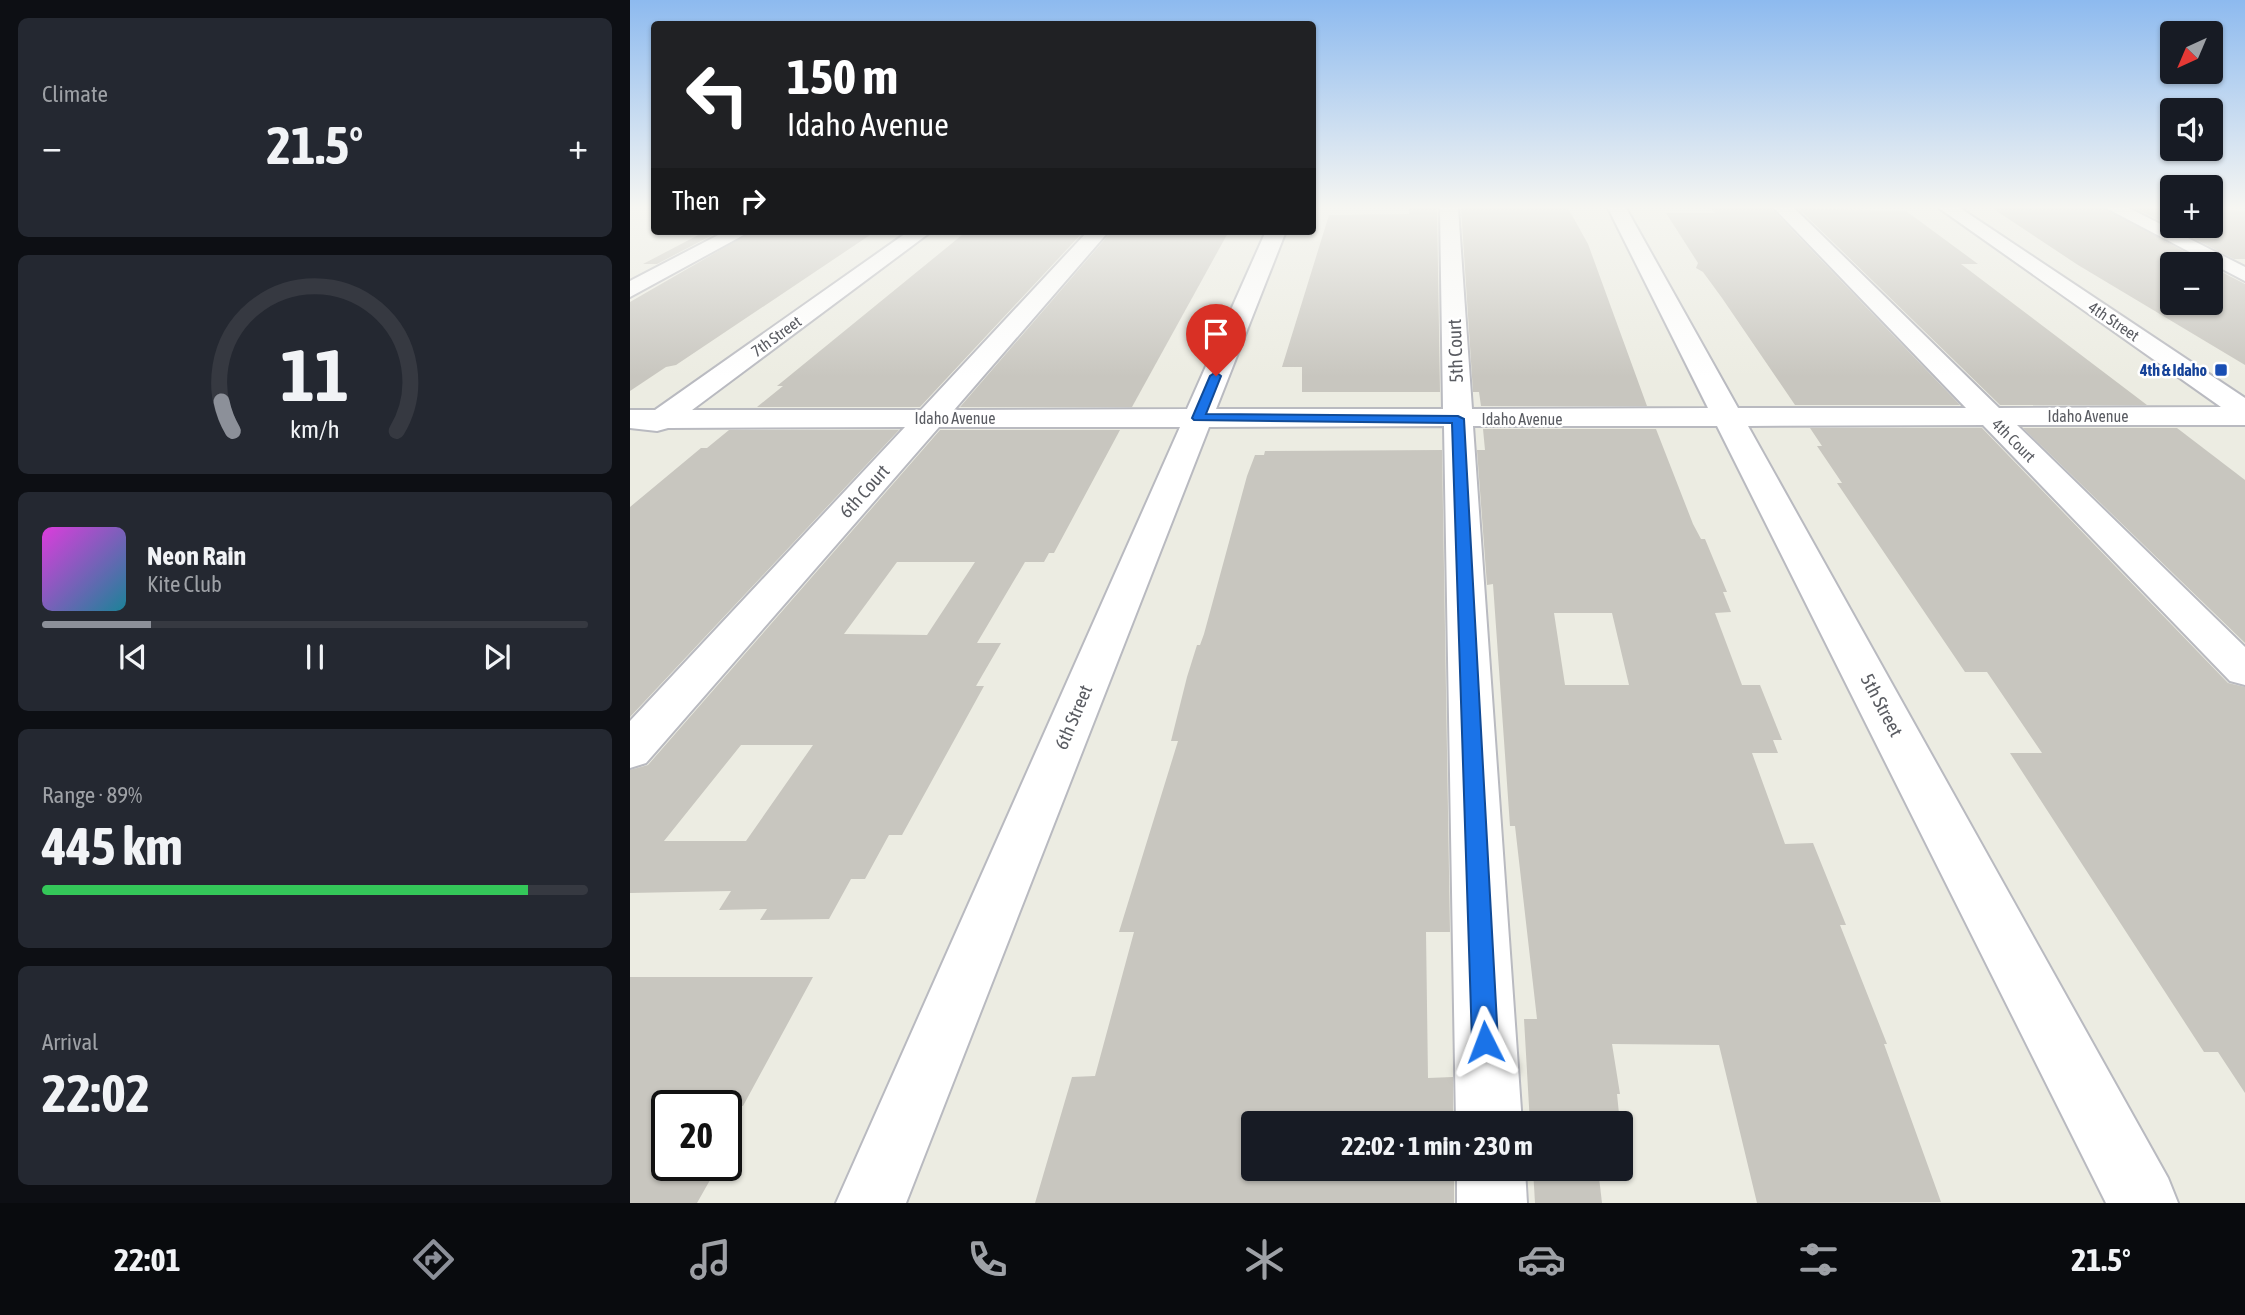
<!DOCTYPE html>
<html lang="en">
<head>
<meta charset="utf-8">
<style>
	:root { --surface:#171b24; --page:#242831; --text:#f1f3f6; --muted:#9ea1a6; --line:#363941; --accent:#8c9099 }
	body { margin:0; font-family:"Asap Condensed",sans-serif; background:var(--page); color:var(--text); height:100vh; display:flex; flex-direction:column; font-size:26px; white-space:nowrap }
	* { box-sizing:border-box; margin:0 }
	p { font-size:23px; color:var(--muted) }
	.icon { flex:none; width:38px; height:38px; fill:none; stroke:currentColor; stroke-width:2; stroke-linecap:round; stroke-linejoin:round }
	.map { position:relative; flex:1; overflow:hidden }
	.drawer { display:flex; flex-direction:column; gap:18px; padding:18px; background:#0d0f14; width:630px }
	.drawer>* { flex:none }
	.top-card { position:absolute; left:21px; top:21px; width:665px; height:214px; border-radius:7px; box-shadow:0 2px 5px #0004; background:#202124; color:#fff; overflow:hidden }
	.needle { width:46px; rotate:224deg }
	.buttons { position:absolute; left:1530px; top:21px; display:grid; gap:14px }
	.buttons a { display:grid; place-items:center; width:63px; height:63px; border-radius:7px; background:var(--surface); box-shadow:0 2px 5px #0004; font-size:35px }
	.speed { position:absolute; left:21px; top:1090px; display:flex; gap:14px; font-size:35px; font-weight:700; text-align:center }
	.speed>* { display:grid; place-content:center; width:91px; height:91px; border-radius:50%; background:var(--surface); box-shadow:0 2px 5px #0004; line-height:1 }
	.speed .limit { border:4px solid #111; border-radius:10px; background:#fff; color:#111 }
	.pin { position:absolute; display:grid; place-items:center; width:60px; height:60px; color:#fff; margin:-72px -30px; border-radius:50% 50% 50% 0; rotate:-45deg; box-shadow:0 0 7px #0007 }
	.pin .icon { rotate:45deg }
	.me { position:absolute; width:77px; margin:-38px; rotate:357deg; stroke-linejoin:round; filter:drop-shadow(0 0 5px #0008) }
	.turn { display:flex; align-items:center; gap:24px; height:147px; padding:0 21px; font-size:32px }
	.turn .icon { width:91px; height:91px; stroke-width:2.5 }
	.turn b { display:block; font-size:49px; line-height:60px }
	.then { display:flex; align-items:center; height:66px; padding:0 21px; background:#0003; gap:14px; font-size:26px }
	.big { font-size:52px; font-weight:700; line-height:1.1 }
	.drawer .tile { flex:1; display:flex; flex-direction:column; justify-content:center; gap:10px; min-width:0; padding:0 24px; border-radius:10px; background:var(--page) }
	.drawer .dial { align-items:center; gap:0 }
	.dial svg { height:182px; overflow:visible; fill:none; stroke:var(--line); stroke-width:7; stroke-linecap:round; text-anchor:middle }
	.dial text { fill:var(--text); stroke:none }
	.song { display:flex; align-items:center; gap:21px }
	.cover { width:84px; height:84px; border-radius:10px; background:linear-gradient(135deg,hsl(300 70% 55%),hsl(190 70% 35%)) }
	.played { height:7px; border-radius:4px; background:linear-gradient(90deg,var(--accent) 20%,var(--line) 20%) }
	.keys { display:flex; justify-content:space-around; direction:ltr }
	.heat { display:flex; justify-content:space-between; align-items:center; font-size:38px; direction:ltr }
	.charge { height:10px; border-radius:5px; background:linear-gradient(90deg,#34c759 89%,var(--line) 0) }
	.trip { position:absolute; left:611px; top:1111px; width:392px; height:70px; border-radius:7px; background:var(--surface); box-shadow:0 2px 5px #0004; font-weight:700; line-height:70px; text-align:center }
	.dock { display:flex; height:112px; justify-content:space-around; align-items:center; background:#090b0e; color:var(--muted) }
	.dock .icon { width:49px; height:49px }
	.dock .active { color:var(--accent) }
	.dock b { font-size:32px; color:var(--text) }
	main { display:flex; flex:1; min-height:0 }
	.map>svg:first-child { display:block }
</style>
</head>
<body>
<main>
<section class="drawer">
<div class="tile"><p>Climate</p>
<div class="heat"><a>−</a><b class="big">21.5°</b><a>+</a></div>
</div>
<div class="tile dial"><svg viewBox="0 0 100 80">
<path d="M14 69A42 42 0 1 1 86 69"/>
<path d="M14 69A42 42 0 0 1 9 56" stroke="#8c9099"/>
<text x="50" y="56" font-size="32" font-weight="700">11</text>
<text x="50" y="72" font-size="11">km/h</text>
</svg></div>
<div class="tile">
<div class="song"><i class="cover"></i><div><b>Neon Rain</b><p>Kite Club</p></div></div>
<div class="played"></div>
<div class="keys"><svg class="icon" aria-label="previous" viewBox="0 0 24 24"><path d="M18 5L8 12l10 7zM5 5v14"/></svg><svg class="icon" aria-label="pause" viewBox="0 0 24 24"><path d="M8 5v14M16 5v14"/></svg><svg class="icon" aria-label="next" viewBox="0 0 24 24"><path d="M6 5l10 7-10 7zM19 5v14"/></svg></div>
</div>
<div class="tile"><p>Range · 89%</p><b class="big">445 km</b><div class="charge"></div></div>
<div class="tile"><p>Arrival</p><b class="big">22:02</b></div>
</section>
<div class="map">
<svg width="1615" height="1203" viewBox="0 0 1615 1203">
	<rect width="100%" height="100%" fill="#ecece2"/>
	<g fill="#c8c6bf" fill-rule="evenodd">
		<polygon points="779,208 807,208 810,392 672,392 672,367 652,367 699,215 779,214"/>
		<polygon points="831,208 938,208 958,244 1017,406 851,406 849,392 843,392"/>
		<polygon points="1080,208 1141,208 1330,405 1165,405 1092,298 1073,272 1066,268 1068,263 1036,213 1085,213"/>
		<polygon points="1168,208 1276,211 1348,264 1331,264 1517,405 1370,405"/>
		<polygon points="1362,208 1474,208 1577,264 1542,264 1542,303 1580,303 1580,266 1615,284 1615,365 1448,265"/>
		<polygon points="1505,208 1542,208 1542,226 1580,226 1580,208 1615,211 1615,259 1604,259"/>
		<polygon points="76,231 90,231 27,264 13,264"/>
		<polygon points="123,231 246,231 46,365 36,367 0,391 0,302"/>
		<polygon points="337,231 454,231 290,407 127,407 153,386 147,386"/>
		<polygon points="482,231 599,231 502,407 330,407"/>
		<polygon points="1180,428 1352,428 1598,683 1615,687 1615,1093 1588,1052 1574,1052 1380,753 1412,753 1357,672 1335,672 1207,483 1212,483 1187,446 1192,446"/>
		<polygon points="1393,428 1547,428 1615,480 1615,643"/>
		<path d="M853 429H1026L1063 524 1071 539H1075L1097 592H1093L1101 612 1085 613 1112 685H1130L1152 740H1143L1148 753H1122L1155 844 1183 843 1216 925H1210L1257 1044H1254L1311 1202 1127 1203 1089 1045 982 1044 990 1094H987L990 1124H900L894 1019H907L885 826H880L863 584 857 585 847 450H855ZM924 613H982L999 685H935Z"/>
		<polygon points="99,430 269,430 0,717 0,507 71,448 77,448"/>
		<path d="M310 430H490L424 553H419L414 562H395L347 643H371L346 686H354L272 835H259L235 879H221L199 919 130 920 137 909 89 910 101 891 0 893V770L18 765ZM267 562H345L297 635 214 634ZM111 745H183L116 841H34Z"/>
		<polygon points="812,450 820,932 796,932 798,1078 823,1077 823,1124 623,1124 623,1169 824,1169 824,1203 405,1203 442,1077 465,1076 504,932 489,932 548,741 541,741 557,677 567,645 570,645 574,634 617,476 625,455 634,455 635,451"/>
		<polygon points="0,977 183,977 113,1106 37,1106 37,1166 88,1166 67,1203 0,1203"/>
		<polygon points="903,1169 968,1169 972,1203 905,1203"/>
	</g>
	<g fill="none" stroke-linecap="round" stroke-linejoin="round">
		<g stroke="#b9bac0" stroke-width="4">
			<g id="minor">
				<polygon points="810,208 828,208 842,409 1078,408 978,208 996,208 1108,408 1336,408 1144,208 1164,208 1369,408 1591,407 1309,208 1330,208 1615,398 1615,425 1387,425 1615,647 1615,685 1600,681 1353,425 1118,426 1538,1178 1548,1203 1476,1203 1087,426 843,426 892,1124 826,1124 814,426 579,427 276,1203 206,1203 550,427 309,427 16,763 0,768 0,721 275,427 38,428 27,431 0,428 0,410 25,410 279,231 302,231 62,410 291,410 458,231 479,231 324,410 557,409 636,231 656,231 586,409 813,409"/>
				<polygon points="1476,208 1499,208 1615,267 1615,281"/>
				<polygon points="96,231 121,231 0,297 0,281"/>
				<polygon points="827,1169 895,1169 897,1203 827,1203"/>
			</g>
		</g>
		<use href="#minor" fill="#fff" fill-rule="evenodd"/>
	</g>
	<linearGradient id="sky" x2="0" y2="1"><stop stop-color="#8dbaef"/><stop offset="0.55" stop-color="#f6f6f2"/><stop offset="1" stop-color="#f6f6f2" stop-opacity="0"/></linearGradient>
	<rect width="1615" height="377" fill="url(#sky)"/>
	<polygon fill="#1a73e8" stroke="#114b97" stroke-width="2" points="586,372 591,376 576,414 828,416 834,419 868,1042 864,1050 855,1054 846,1050 842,1042 822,423 564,420 562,418 580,376"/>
	<rect fill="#1a4fb4" stroke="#fff" stroke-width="2.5" x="1584" y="363" width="14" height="14" rx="3.5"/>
	<g text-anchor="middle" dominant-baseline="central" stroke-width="5" stroke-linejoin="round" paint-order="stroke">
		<g font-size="16" fill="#5a5c62" stroke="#fff">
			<text transform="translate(1484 321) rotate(34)">4th Street</text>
			<text transform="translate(146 336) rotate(-36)">7th Street</text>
			<text x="1458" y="416">Idaho Avenue</text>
			<text x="325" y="418">Idaho Avenue</text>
			<text x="892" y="419">Idaho Avenue</text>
			<text transform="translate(1384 440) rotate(45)">4th Court</text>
		</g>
		<g font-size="16" font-weight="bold" fill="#164399" stroke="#fff" text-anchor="end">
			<text x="1577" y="370">4th &amp; Idaho</text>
		</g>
		<g font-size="19" fill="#5a5c62" stroke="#fff">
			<text transform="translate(825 351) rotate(-92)">5th Court</text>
			<text transform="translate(234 491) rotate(-48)">6th Court</text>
			<text transform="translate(1252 705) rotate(62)">5th Street</text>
			<text transform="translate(443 717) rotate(-67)">6th Street</text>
		</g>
	</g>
</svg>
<div class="buttons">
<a><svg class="needle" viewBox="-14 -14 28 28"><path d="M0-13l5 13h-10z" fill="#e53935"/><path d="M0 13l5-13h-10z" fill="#9ea1a6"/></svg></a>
<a><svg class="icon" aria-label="sound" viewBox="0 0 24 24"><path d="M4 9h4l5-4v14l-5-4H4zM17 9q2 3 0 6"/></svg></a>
<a>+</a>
<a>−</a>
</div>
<div class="speed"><div class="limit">20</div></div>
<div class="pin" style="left:586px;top:376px;background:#d93025"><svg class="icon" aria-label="arrive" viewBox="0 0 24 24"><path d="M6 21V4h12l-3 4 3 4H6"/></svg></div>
<svg class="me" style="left:855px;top:1042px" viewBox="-20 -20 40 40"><path d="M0-17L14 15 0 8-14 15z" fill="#1a73e8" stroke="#fff" stroke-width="4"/></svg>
<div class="trip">22:02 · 1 min · 230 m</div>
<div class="top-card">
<div class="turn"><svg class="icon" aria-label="left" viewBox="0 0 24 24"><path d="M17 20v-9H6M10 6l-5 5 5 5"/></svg><div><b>150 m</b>Idaho Avenue</div></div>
<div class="then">Then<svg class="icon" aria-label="right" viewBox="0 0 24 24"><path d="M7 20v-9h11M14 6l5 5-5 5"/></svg></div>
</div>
</div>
</main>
<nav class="dock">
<b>22:01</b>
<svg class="icon active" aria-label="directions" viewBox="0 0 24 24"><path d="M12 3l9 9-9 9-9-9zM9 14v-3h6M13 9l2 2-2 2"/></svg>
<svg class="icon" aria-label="music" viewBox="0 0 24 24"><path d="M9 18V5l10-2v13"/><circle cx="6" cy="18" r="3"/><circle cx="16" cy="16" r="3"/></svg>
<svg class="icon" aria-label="phone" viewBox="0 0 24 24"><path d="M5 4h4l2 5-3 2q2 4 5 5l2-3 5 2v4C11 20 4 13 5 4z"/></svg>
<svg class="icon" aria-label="climate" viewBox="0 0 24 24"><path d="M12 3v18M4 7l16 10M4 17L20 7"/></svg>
<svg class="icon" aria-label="car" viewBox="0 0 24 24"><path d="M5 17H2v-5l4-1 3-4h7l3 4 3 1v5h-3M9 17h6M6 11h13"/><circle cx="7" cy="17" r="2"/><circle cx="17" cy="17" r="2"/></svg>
<svg class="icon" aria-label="filters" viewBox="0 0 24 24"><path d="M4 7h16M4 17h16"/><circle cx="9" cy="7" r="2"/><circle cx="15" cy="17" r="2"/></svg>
<b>21.5°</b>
</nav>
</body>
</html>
